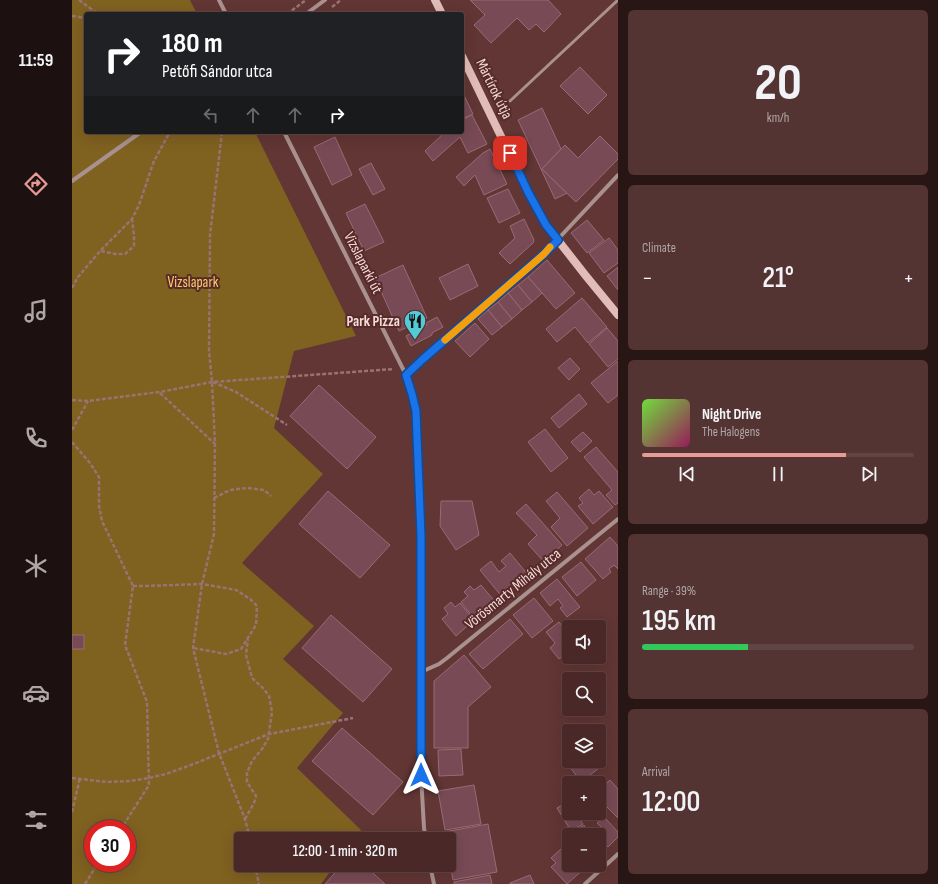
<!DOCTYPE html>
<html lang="en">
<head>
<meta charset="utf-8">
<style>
	:root { --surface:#492827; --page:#533433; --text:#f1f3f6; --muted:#b1a6a7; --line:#614444; --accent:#e69b98 }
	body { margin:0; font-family:"Sofia Sans Condensed",sans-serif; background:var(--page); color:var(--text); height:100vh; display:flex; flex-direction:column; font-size:15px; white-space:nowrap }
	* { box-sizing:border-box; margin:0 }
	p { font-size:13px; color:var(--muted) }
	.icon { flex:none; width:22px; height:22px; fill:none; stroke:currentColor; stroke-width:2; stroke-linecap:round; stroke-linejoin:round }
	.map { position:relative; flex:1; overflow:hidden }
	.details { display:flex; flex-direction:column; gap:10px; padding:10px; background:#281615; width:320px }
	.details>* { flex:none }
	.guide { position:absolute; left:12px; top:12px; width:380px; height:122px; border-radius:4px; box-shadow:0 4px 16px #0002,0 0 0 1px var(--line); background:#202124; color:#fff; overflow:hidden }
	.fabs { position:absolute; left:490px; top:620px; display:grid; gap:8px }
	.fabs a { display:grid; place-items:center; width:44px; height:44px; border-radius:4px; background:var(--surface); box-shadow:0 4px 16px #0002,0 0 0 1px var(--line); font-size:20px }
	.speed { position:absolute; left:12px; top:820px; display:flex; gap:8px; font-size:20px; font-weight:700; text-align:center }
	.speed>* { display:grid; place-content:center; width:52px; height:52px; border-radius:50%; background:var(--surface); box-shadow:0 4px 16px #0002,0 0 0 1px var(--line); line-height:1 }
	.speed .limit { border:6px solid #d22; background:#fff; color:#111 }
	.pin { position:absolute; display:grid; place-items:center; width:34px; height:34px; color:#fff; margin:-17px; border-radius:8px; box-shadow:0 2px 6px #0006 }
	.me { position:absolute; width:44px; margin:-22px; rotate:0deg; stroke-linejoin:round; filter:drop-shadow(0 0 3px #0008) }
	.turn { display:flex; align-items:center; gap:14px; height:84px; padding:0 12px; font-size:18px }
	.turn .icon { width:52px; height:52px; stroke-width:2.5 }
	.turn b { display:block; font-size:28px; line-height:34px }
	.lanes { display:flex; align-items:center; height:38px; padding:0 12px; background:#0003; justify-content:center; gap:20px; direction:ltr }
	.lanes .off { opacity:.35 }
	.big { font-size:30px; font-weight:600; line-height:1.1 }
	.details .card { flex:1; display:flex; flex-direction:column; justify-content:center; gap:6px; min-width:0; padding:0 14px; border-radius:6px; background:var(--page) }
	.details .dial { align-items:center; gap:0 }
	.dial b { font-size:52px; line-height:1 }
	.song { display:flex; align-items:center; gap:12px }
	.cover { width:48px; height:48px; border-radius:6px; background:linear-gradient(135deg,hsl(100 70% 55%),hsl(330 70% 35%)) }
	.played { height:4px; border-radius:2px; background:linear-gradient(90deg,var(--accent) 75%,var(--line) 75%) }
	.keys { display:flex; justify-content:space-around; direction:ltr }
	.heat { display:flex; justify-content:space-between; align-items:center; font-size:22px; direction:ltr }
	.charge { height:6px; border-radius:3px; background:linear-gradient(90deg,#34c759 39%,var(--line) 0) }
	.trip { position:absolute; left:162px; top:832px; width:222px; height:40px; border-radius:4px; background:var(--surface); box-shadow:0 4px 16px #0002,0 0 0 1px var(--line); font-weight:600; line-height:40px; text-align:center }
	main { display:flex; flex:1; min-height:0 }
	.dock { display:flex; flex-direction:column; width:72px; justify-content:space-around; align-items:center; background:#1d1010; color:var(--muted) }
	.dock .icon { width:28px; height:28px }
	.dock .on { color:var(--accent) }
	.dock b { font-size:18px; color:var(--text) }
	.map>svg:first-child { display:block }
</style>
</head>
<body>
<main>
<nav class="dock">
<b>11:59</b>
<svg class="icon on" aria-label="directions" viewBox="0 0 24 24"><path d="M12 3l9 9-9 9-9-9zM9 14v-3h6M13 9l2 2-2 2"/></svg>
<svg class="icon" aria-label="music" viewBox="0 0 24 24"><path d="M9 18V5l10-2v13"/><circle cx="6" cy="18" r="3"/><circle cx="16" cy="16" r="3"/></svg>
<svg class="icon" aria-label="phone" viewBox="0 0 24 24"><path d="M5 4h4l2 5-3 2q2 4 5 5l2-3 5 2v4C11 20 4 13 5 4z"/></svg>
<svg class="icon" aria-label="climate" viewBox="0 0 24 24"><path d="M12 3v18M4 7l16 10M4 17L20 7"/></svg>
<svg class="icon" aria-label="car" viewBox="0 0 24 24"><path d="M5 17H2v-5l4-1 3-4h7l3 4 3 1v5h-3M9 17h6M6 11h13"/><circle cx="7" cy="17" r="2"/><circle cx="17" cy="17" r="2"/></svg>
<svg class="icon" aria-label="filters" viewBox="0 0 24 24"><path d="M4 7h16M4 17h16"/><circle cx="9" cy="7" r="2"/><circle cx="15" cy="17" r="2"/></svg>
</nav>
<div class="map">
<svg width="546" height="884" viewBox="0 0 546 884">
	<rect width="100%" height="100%" fill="#613634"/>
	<path fill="#7f6120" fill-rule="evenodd" d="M0 0H118L125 14H14V132H183L284 336 222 351 202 428 251 474 170 563 242 626 211 659 271 713 225 768 289 830 283 839H169V865H263L249 884H0ZM21 829H55V863H21Z"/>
	<g fill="#774a55" stroke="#9a6a75">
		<polygon points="398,0 476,0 489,14 472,32 464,24 457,30 445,18 419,43 402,25 413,15"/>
		<polygon points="508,67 535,95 516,114 488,86"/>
		<polygon points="390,91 401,114 390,119"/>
		<polygon points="470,108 489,149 470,169 495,193 483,199 446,120"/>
		<polygon points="400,115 415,144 396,153 388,137 361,161 353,151 373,132 390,132 390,120"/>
		<polygon points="528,136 546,154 546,159 504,202 470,169 493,145 506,158"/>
		<polygon points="263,137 280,175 260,185 242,147"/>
		<polygon points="418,149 435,184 412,195 403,175 392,186 384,177 411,153"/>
		<polygon points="299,163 313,189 301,195 287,169"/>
		<polygon points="436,189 448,213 427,223 415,198"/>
		<polygon points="293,204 312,242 292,251 274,213"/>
		<polygon points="452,219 462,240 461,243 438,264 427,253 443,238 438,226"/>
		<polygon points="515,220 532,240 515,253 499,233"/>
		<polygon points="537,238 546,250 546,263 532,273 517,253"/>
		<polygon points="475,260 503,293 484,309 456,277"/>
		<polygon points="396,264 406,286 378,300 367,278"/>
		<polygon points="331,265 355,318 327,331 303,278"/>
		<polygon points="546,267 546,290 535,276"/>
		<polygon points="456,277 470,293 460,302 446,285"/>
		<polygon points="446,285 460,302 450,310 436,293"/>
		<polygon points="436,293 450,310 440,319 426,302"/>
		<polygon points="510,298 535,327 516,343 503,327 485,342 474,329"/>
		<polygon points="426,302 440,319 430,327 416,310"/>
		<polygon points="416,310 430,327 420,335 406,319"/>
		<polygon points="365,317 371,327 360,333 360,335 339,346 334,336 355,325 354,323"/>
		<polygon points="403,323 417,339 398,357 383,341"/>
		<polygon points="535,328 546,341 546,359 536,367 517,344"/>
		<polygon points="498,358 508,369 497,380 486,368"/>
		<polygon points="546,361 546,395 536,403 519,383"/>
		<polygon points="247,385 304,437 275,469 218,416"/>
		<polygon points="507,394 515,404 487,428 479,418"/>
		<polygon points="473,429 496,458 479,472 456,442"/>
		<polygon points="511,432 520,441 508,452 499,442"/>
		<polygon points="524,447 546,472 546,503 543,505 534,495 540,490 512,457"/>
		<polygon points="517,489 522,495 527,491 541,507 521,524 506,506 511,503 507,498"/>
		<polygon points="256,491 318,545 288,578 227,524"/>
		<polygon points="485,492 516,528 495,546 479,527 488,518 474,501"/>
		<polygon points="369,501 400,501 407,535 384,550 368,526"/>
		<polygon points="454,504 490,545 472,562 456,544 465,535 444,513"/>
		<polygon points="538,537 546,546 546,569 542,565 537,569 539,572 531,579 513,559"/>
		<polygon points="438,553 457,576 431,598 408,570 419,561 427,572 434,566 429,561"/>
		<polygon points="509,562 524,580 505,596 490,577"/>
		<polygon points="485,579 508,607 495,617 488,608 491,606 486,599 478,606 468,593"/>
		<polygon points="409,585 425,604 404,621 389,602 396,596 392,592 398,586 402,590"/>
		<polygon points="462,598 481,621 460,638 441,615"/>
		<polygon points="379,602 383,607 388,603 402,620 384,636 370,619 376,614 372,608"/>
		<polygon points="259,615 320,669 291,702 230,648"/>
		<polygon points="438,619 451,634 411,669 397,654"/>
		<polygon points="487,622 497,635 497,657 502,657 497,661 492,655 487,659 478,648 483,643 474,632"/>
		<rect x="0" y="635" width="12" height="14"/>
		<polygon points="392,655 419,687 396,707 396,748 362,748 362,681"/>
		<polygon points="270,728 331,782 301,815 240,761"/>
		<polygon points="389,749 391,775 367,776 366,750"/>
		<polygon points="505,761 522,761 527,768 509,782 498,767"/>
		<polygon points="538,780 546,789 546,818 527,799 527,791"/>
		<polygon points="402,785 409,824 373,830 366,791"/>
		<polygon points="497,801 497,813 504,813 511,824 499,831 485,808"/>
		<polygon points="532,817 546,832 546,837 536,847 527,837 527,835 525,835 531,829 525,823"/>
		<polygon points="416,824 425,872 381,880 377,858 377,839 374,839 372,832"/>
		<polygon points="512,825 517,835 497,835 497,837 495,835"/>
		<polygon points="490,848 494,852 497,850 497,865 511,865 513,868 495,884 479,867 484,863 479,858"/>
		<polygon points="270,865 292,865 313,884 253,884"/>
		<polygon points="418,875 420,884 382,884 382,882"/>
		<polygon points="458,875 462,884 438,884 438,883"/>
	</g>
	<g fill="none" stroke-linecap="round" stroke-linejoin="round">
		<g stroke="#987371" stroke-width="2.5" stroke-dasharray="4 2" stroke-linecap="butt">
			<polyline points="7,0 26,14"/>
			<polyline points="260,7 269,0"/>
			<polyline points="215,14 234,0"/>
			<polyline points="0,16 14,18"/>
			<polyline points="150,132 138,235 137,350 140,382 143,444 142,534 130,584 121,648 147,753 173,819 178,839"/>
			<polyline points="29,251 43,254 53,254 62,246 62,235 60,219"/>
			<polyline points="0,288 6,277 28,251 60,219 67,205 82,161 98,132"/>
			<polyline points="141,382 164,392 215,425"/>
			<polyline points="88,393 143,444"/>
			<polyline points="0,400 16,401 88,392 140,382 322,369"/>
			<polyline points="0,430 16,401"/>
			<polyline points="0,442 18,463 27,477 27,506 30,521 61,586 53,645 75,702 77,785 49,829"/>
			<polyline points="142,498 158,490 175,488 192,490 199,496"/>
			<polyline points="61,586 72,586 130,584 164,590 178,599 185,606 184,625 169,649 154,654 121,648"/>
			<polyline points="0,778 35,782 58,781 77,778 94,774 119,765 197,734 281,718"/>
			<polyline points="0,812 8,778"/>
			<polyline points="173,819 182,803 184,796 175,782 175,773 180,761 190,749 196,739 200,712 197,696 192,689 181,679 179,674 174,655 176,639"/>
			<polyline points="183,865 187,884"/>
			<polyline points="13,884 26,863"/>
		</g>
		<polyline stroke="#a8918f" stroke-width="3" points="438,101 546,0"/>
		<g stroke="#a8918f" stroke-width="4">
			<polyline points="147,0 154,14"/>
			<polyline points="234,14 253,0"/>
			<polyline points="212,132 334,375 340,394 344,411 349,536 349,775 352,828 354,839"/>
			<polyline points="0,181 69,132"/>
			<polyline points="334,375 351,359 472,254 546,175"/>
			<polyline points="349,672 367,664 375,658 546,519"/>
			<polyline points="358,865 362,884"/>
			<polyline points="513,884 546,854"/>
		</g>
		<g stroke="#e1bcb9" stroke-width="8">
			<polyline points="363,0 370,14"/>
			<polyline points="390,56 456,192 474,225 514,276 546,315"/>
		</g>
	</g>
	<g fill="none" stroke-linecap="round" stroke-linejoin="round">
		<g stroke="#114b97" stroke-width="10">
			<polyline id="route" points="349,775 349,536 344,411 340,394 334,375 351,359 472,254 486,240 474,225 456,192 438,153"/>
		</g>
		<use href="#route" stroke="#1a73e8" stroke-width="7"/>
		<polyline stroke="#f59e0b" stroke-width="7" points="373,340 472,254 478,247"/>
	</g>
	<defs>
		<g id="restaurant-pin" transform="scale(1.15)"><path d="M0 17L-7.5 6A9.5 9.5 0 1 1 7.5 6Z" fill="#52cbd7" stroke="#562b29"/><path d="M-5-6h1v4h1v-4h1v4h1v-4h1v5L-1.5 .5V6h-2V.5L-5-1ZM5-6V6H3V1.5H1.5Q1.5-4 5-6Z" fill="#111"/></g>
	</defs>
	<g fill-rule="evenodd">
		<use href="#restaurant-pin" x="343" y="321"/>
	</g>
	<g text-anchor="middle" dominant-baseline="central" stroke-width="4" stroke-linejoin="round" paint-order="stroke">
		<g font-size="15" fill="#f6dad8" stroke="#562b29">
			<text transform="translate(422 89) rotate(64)">Mártírok útja</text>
			<text transform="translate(291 263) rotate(63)">Vizslaparki út</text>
			<text transform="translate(441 589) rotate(-39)">Vörösmarty Mihály utca</text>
		</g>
		<g font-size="15" fill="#fdcc69" stroke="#562b29">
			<text x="121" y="282">Vizslapark</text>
		</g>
		<g font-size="15" font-weight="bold" fill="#f6dad8" stroke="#562b29" text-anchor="end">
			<text x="328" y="321">Park Pizza</text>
		</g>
	</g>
</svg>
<div class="fabs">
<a><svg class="icon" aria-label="sound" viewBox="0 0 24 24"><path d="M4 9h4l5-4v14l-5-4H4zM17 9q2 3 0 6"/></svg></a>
<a><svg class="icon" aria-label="search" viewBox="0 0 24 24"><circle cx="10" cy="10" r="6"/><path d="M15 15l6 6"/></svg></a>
<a><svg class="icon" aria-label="layers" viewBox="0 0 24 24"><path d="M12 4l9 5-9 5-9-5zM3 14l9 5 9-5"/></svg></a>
<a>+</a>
<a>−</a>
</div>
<div class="speed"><div class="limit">30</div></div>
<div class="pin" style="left:438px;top:153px;background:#d93025"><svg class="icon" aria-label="arrive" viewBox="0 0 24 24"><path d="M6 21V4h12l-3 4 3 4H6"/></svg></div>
<svg class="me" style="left:349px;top:775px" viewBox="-20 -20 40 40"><path d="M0-17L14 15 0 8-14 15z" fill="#1a73e8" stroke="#fff" stroke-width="4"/></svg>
<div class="trip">12:00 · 1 min · 320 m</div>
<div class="guide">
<div class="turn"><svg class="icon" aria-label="right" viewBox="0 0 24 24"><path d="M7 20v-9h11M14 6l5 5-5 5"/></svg><div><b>180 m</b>Petőfi Sándor utca</div></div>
<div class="lanes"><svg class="icon off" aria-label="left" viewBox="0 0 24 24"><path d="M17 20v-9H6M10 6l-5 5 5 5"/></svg><svg class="icon off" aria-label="ahead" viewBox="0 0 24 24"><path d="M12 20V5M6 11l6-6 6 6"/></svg><svg class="icon off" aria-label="ahead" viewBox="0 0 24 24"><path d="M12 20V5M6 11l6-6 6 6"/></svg><svg class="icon" aria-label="right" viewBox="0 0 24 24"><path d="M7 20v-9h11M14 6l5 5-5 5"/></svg></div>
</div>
</div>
<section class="details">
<div class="card dial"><b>20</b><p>km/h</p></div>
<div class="card"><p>Climate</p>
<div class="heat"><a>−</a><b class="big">21°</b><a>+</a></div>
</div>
<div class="card">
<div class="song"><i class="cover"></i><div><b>Night Drive</b><p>The Halogens</p></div></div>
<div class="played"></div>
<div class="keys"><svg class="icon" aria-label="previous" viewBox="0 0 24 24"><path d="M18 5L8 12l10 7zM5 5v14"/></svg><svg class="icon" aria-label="pause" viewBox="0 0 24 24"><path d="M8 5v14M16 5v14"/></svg><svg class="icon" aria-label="next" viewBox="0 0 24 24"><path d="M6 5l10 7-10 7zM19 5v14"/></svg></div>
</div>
<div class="card"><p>Range · 39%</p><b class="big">195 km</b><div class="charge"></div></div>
<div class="card"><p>Arrival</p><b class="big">12:00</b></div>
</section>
</main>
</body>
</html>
